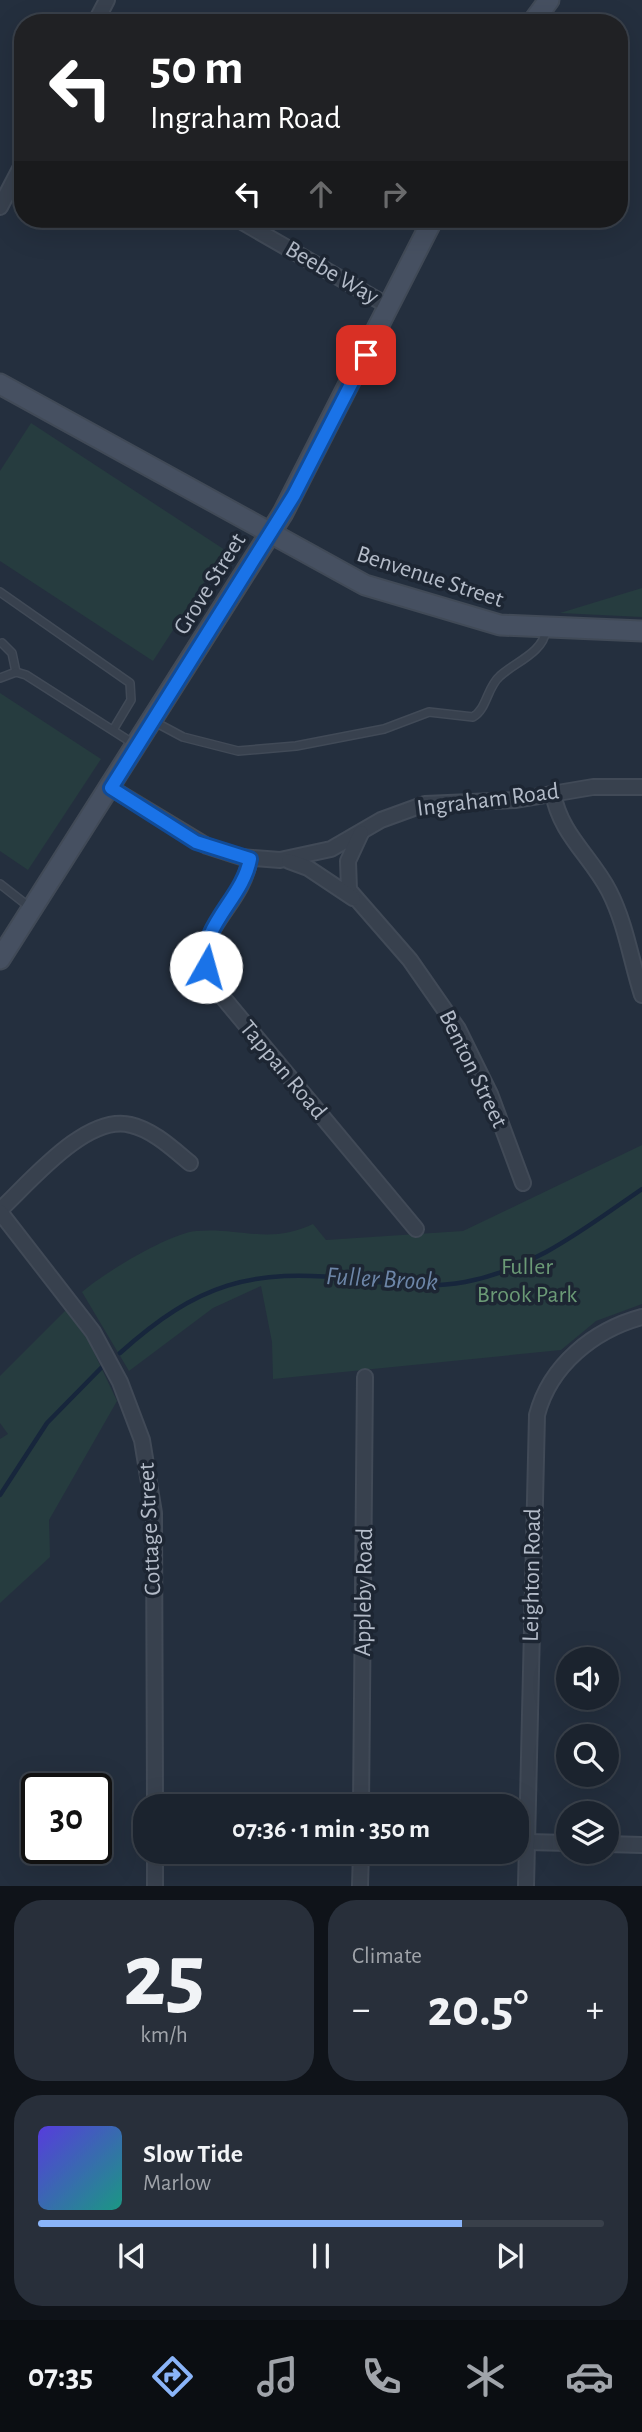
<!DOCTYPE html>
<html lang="en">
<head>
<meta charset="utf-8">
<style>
	:root { --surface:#1b232e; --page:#282f3a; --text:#f1f3f6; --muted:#a0a4aa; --line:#39404a; --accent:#8ab4f8 }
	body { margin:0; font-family:"Alegreya Sans",sans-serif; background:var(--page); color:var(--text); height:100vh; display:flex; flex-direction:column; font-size:26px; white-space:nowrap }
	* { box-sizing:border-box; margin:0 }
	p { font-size:23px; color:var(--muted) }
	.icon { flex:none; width:38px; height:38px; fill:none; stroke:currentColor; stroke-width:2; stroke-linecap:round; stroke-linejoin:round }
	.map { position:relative; height:1886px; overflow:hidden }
	.side { display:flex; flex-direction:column; gap:14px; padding:14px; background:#0f1319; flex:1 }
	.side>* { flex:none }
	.guide { position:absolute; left:14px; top:14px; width:614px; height:214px; border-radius:28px; box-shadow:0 7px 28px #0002,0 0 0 2px var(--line); background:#202124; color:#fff; overflow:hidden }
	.controls { position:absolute; left:556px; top:1647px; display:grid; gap:14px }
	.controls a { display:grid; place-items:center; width:63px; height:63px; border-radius:50%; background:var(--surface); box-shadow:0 7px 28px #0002,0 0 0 2px var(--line); font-size:35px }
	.speed { position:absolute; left:21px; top:1773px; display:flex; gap:14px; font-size:35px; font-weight:700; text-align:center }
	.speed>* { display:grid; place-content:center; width:91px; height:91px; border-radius:50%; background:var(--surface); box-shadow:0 7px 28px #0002,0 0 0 2px var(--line); line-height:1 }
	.speed .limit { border:4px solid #111; border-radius:10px; background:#fff; color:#111 }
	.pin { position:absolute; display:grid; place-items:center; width:60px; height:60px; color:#fff; margin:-30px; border-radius:14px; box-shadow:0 4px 10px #0006 }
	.me { position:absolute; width:77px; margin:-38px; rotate:7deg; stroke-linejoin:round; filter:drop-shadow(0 0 5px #0008) }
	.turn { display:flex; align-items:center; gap:24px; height:147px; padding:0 21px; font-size:32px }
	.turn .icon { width:91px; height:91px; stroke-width:2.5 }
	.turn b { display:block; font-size:49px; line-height:60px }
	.lanes { display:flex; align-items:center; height:66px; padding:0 21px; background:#0003; justify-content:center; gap:35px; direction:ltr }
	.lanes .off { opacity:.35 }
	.big { font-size:52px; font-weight:700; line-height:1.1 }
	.side .tile { flex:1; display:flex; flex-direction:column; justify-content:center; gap:10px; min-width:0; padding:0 24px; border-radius:28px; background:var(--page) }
	.side .dial { align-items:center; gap:0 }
	.dial b { font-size:91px; line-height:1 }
	.song { display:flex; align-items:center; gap:21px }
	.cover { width:84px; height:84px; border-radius:10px; background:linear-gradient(135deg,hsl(250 70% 55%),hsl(170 70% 35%)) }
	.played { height:7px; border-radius:4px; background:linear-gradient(90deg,var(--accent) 75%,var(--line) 75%) }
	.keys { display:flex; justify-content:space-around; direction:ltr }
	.heat { display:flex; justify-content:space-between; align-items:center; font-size:38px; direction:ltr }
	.side .tiles { flex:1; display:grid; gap:14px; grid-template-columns:1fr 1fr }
	.tile:last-child { grid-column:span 2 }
	.trip { position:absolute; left:133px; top:1794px; width:396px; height:70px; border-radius:28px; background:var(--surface); box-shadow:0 7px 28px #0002,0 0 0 2px var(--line); font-weight:700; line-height:70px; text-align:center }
	.menu { display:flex; height:112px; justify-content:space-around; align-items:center; background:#0b0e12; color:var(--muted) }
	.menu .icon { width:49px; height:49px }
	.menu .current { color:var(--accent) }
	.menu b { font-size:32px; color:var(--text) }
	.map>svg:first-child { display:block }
</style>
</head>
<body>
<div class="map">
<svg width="642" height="1886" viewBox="0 0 642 1886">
	<rect width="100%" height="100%" fill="#242f3e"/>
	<g fill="#263c3f">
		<polygon points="31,423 225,550 153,661 0,561 0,471"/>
		<polygon points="642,588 642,617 560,613"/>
		<polygon points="0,693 101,759 28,870 0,851"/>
		<path d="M642 1145V1304L596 1321 561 1350 273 1379 272 1342 261 1286 213 1308 129 1371 82 1292C104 1273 168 1234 196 1231 240 1227 269 1245 313 1224L326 1240 463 1231Z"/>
		<polygon points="67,1309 90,1344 117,1401 49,1520 50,1557 0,1603 0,1439 8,1434 0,1423 0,1376"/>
	</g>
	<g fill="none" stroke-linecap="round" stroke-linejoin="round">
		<g stroke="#17263c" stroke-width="4.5">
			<path d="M120 1353C198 1283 251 1268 353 1279 391 1284 427 1289 465 1282 534 1269 585 1228 642 1189"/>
			<polyline points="0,1495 47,1423 101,1368"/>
		</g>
		<g stroke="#414a57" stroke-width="10">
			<g id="lane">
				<polyline points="0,592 130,683 131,700 113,730"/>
				<polyline points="2,643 12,653 16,672"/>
				<polyline points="0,678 16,672 26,675 134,744"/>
				<path d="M153 721 183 737 238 751 296 746 384 729 429 712 473 717C487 709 487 687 500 676 515 662 543 653 546 630"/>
				<polyline points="0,884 32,909"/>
			</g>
		</g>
		<g stroke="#414a57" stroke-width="18">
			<g id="street">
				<polyline points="95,23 107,0"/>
				<polyline points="0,207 23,163"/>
				<polyline points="237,219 390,307"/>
				<polyline points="111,788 207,846 241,857 280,860 331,849 381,820 425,804 516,800 593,787 642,787"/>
				<path d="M553 793C560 834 591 856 609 891 626 924 631 961 642 995"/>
				<polyline points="361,833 348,861 349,890 410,960 458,1029 490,1094 523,1183"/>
				<path d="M250 859C240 916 178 932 221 995L416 1229"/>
				<polyline points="289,861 308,868 353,898"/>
				<path d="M0 1210C30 1182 87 1113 131 1125 153 1130 173 1149 190 1163"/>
				<polyline points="0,1212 93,1332 120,1382 142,1440 154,1513 155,1806"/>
				<polyline points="361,1806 365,1377"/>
				<polyline points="527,1842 569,1843"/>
				<polyline points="607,1844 642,1845"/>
				<polyline points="155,1852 155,1886"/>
				<polyline points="360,1886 361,1852"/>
				<path d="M526 1886 537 1415C550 1365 594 1330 642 1317"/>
			</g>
		</g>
		<g stroke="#414a57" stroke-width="23">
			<g id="secondary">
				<polyline points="532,23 549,0"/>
				<polyline points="0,384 365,585 500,625 642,631"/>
				<polyline points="0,959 283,513 433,219"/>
			</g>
		</g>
		<use href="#lane" stroke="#38414e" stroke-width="7"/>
		<use href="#street" stroke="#38414e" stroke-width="14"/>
		<use href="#secondary" stroke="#465061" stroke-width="19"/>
	</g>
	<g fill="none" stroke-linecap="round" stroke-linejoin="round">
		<g stroke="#114b97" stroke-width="18">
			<path id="route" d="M206 967C199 925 243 899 250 859L196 842 111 788 294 495 366 355"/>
		</g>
		<use href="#route" stroke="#1a73e8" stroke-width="12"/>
	</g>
	<g text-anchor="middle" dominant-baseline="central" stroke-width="7" stroke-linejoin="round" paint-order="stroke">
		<g font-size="24" fill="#b4bcc9" stroke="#1d2633">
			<text transform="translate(332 273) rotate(30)">Beebe Way</text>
			<text transform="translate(430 577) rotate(18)">Benvenue Street</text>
			<text transform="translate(210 584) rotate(-58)">Grove Street</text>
			<text transform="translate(488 800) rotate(-7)">Ingraham Road</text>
			<text transform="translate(473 1069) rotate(64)">Benton Street</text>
			<text transform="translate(283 1070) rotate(50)">Tappan Road</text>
			<text transform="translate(150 1529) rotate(-93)">Cottage Street</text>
			<text transform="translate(532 1575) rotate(-89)">Leighton Road</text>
			<text transform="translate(364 1592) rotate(-89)">Appleby Road</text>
		</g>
		<g font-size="24" fill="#6b9a76" stroke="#1d2633">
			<text x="527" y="1267">Fuller<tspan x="527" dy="28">Brook Park</tspan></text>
		</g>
		<g font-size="26" font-style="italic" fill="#6d86a8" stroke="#1d2633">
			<text transform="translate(382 1279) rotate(3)">Fuller Brook</text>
		</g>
	</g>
</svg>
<div class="controls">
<a><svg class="icon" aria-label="sound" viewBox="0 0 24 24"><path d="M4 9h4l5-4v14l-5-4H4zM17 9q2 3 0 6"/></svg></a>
<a><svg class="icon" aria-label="search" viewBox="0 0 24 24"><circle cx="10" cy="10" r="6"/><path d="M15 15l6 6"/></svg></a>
<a><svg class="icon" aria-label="layers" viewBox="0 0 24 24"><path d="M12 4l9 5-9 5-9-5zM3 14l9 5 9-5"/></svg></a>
</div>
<div class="speed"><div class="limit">30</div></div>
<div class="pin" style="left:366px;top:355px;background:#d93025"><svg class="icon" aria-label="arrive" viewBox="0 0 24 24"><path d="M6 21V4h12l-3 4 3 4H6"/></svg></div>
<svg class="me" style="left:206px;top:967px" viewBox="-20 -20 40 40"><circle r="19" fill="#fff"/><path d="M0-13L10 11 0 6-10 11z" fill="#1a73e8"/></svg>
<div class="trip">07:36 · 1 min · 350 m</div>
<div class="guide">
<div class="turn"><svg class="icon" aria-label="left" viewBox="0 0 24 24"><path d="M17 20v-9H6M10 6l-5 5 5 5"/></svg><div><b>50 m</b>Ingraham Road</div></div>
<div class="lanes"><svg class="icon" aria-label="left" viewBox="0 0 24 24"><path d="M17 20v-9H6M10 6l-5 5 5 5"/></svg><svg class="icon off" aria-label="ahead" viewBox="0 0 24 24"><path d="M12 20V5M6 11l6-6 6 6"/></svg><svg class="icon off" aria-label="right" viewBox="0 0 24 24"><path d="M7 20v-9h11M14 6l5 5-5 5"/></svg></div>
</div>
</div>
<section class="side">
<div class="tiles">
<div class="tile dial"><b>25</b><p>km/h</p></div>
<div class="tile"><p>Climate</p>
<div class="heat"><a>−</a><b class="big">20.5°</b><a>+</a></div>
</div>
<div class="tile">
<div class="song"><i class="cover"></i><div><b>Slow Tide</b><p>Marlow</p></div></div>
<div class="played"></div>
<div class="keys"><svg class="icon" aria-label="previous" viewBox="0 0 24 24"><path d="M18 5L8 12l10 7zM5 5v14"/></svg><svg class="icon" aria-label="pause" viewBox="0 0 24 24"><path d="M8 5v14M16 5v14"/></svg><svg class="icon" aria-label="next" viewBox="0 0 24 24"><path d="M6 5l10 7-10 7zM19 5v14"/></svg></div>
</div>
</div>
</section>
<nav class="menu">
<b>07:35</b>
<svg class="icon current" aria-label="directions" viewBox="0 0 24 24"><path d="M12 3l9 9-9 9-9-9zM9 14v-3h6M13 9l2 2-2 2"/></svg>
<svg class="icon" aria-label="music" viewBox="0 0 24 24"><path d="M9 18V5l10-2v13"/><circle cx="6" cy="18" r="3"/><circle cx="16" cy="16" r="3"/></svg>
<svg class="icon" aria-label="phone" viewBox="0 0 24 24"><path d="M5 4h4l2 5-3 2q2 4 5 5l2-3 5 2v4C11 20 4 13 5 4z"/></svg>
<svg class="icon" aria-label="climate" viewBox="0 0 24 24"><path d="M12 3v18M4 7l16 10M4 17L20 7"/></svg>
<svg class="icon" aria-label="car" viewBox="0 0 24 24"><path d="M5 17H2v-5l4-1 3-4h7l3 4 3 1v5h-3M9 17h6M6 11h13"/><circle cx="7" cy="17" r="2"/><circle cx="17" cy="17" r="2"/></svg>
</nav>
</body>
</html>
